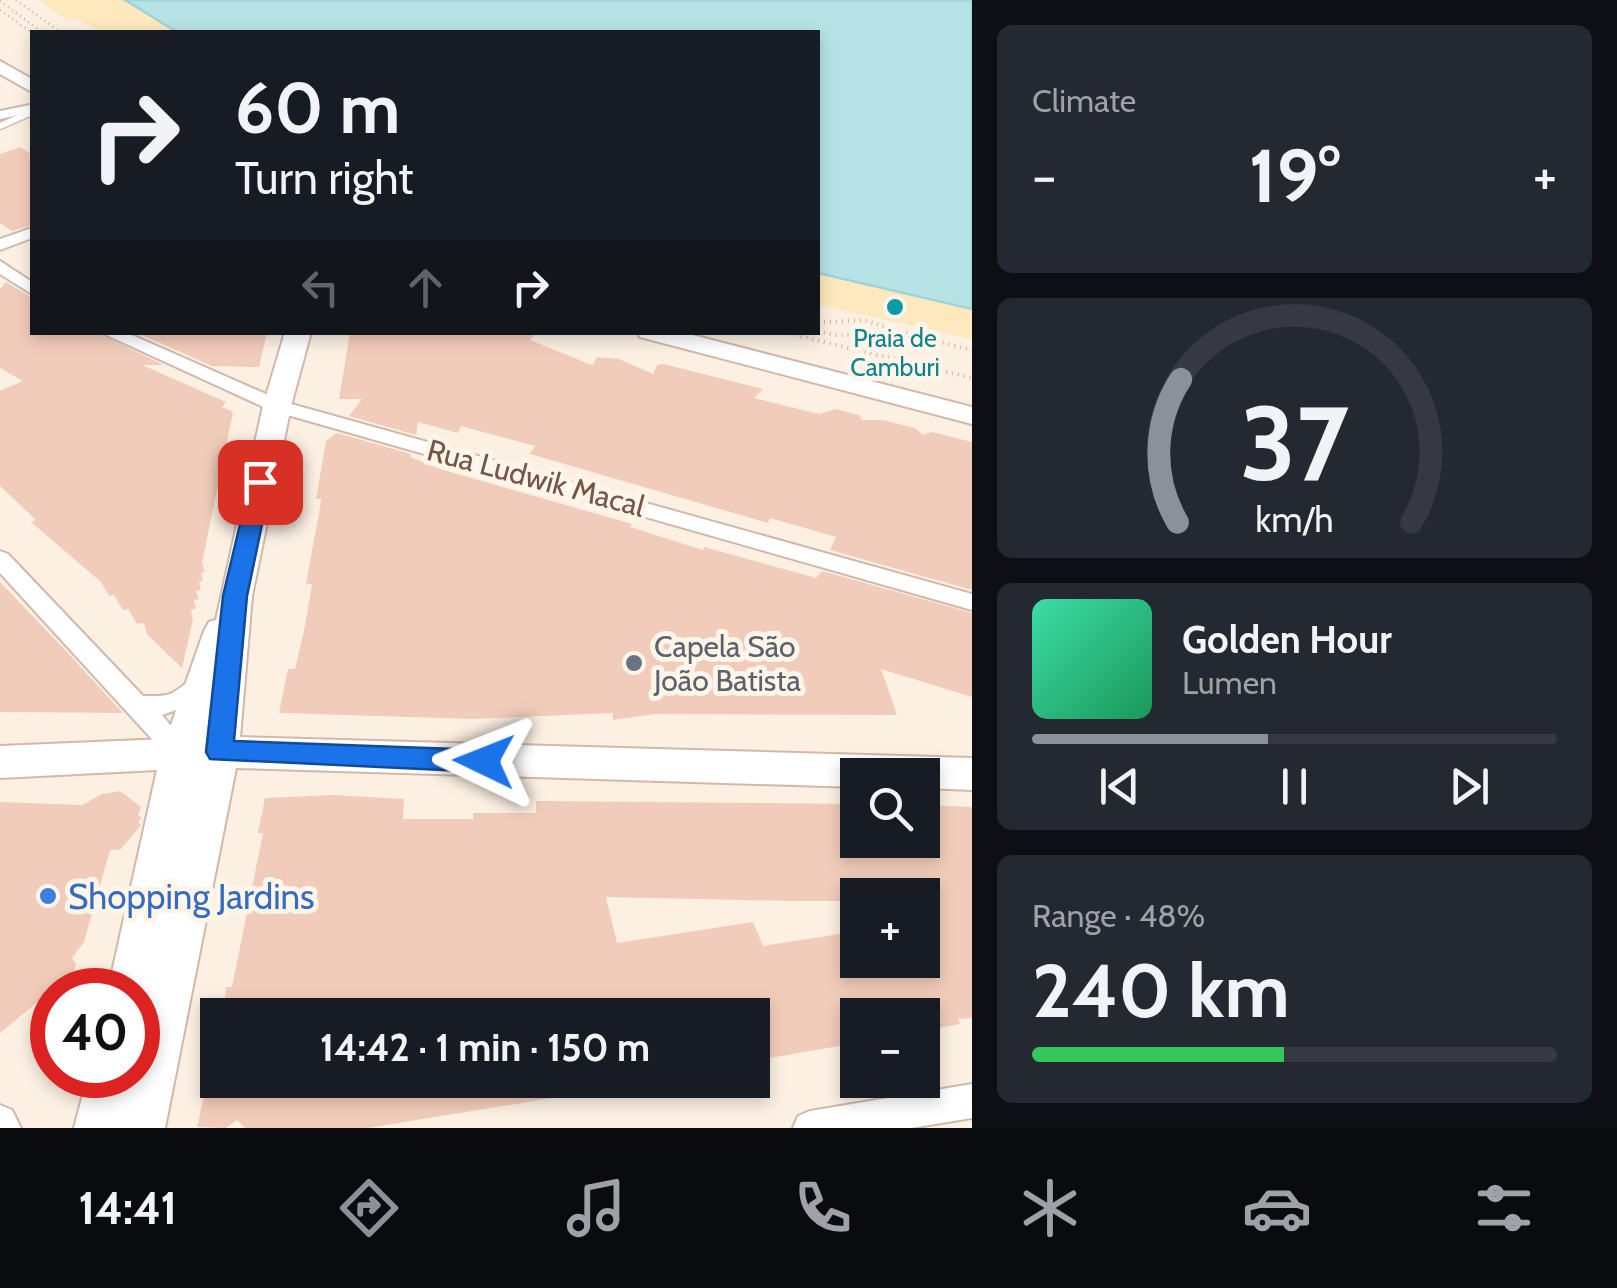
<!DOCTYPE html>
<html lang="en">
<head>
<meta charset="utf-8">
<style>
	:root { --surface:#171b24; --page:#242831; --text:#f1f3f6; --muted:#9ea1a6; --line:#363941; --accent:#8c9099 }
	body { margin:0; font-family:Cabin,sans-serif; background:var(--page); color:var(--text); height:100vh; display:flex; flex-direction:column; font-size:38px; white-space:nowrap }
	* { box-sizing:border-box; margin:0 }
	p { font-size:32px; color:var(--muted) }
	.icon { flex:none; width:55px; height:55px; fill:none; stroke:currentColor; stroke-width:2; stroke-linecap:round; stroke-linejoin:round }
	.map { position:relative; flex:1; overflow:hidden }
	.sheet { display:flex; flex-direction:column; gap:25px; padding:25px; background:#0d0f14; width:645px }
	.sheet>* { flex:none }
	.top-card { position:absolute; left:30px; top:30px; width:790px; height:305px; border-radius:0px; box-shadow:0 5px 15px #0003; background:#171b24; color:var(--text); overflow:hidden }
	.controls { position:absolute; left:840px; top:758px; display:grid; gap:20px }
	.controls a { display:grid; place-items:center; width:100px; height:100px; border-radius:0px; background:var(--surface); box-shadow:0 5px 15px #0003; font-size:50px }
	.speed { position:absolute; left:30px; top:968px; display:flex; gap:20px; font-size:50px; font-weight:700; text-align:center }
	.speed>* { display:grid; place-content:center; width:130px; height:130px; border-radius:50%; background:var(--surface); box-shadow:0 5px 15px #0003; line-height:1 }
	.speed .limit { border:15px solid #d22; background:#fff; color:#111 }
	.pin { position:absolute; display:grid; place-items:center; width:85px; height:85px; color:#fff; margin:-42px; border-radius:20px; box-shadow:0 5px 15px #0006 }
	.me { position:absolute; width:110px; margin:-55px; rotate:272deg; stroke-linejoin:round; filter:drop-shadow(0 0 8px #0008) }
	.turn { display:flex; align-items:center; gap:35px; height:210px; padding:0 40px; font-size:45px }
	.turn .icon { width:130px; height:130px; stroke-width:2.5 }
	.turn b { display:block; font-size:70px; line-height:85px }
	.lanes { display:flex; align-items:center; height:95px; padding:0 40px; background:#0003; justify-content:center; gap:50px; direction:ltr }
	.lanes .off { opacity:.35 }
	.big { font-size:75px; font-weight:800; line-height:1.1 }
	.sheet .widget { flex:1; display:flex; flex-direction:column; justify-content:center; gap:15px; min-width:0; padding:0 35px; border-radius:15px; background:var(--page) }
	.sheet .dial { align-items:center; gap:0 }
	.dial svg { height:260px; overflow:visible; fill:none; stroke:var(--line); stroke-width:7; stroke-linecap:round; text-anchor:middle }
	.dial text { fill:var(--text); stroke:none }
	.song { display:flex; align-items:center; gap:30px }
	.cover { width:120px; height:120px; border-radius:15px; background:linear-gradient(135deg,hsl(160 70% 55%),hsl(150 70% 35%)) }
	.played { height:10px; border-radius:5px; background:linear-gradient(90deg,var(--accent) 45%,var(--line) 45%) }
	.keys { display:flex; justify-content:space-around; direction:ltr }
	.heat { display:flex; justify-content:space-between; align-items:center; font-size:55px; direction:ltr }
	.charge { height:15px; border-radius:8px; background:linear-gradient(90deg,#34c759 48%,var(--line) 0) }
	.trip { position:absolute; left:200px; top:998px; width:570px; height:100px; border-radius:0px; background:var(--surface); box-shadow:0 5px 15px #0003; font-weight:800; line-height:100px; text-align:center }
	.tab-bar { display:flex; height:160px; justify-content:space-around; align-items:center; background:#090b0e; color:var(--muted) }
	.tab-bar .icon { width:70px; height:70px }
	.tab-bar .selected { color:var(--accent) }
	.tab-bar b { font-size:45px; color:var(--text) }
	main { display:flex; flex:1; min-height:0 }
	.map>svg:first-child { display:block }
</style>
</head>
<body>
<main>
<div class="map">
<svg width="972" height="1128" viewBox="0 0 972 1128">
	<rect width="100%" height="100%" fill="#fcf0e3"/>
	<g fill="#fde9bd">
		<polygon points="39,0 125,0 177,32 96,32 99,31 77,19 66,20"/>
		<polygon points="818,273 972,309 972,339 818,305"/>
	</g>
	<polygon fill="#b7e3e6" stroke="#9dd4d8" stroke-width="2.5" points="125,0 972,0 972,309 818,273 818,32 177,32"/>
	<g fill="#f2ccba" fill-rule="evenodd">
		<polygon points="20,147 32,155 32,225 12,231 0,223 0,154"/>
		<polygon points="6,282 32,298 32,332 96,332 164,365 142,365 226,402 222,407 233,412 202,563 205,572 201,573 203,580 199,582 201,590 196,591 199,599 194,600 196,608 191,610 193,620 182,668 147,634 144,623 137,624 128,609 123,610 114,595 109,596 101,582 31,522 36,520 0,486 0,391 23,381 0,368 0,289"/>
		<polygon points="135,332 267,332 259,367 212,366"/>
		<polygon points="350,332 536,332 530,340 592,365 597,357 619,359 653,374 657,365 664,364 763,389 754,398 819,414 836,409 859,415 862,420 883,420 915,428 923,435 932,432 972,442 972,590 830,550 836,537 770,518 768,523 530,454 535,446 461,426 458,433 418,422 416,435 349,416 362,399 339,399"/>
		<polygon points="337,433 411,454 410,457 440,469 632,524 630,527 703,550 704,547 816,578 822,571 972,613 972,697 881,669 897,715 655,714 613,720 613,713 473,719 279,713 288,669 295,669 305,626 312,584 306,584 320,507 321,499 316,499 326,441"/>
		<polygon points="0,582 67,652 123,713 0,712"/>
		<polygon points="120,791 141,807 138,815 142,818 138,822 141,825 120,850 110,850 84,942 72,958 76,964 69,990 52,990 0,1033 0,802 82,805 102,794"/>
		<path d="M333 795 404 799 403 819H473V813H536V801L858 804V840H922V805L972 807V1018L958 1019 960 1024 922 1031V1015H858V1043L752 1061V1015H228L224 1007 226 987H232L263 833H258L265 798ZM858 895H922V900H934L936 918 922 920V960H858V931L763 946 753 922 617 943 606 897 793 901H858Z"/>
		<polygon points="213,1080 588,1080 589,1092 368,1128 245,1128 237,1120 226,1128 197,1127 204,1095"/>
	</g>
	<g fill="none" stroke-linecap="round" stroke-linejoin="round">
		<g stroke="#d0b9ac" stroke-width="9">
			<polyline id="lane" points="0,126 32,112"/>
		</g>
		<g stroke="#d0b9ac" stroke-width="4">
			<g id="street">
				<polygon points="30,105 32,112 0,119 0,111"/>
				<polygon points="32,228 32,238 0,250 0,239"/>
				<polygon points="0,261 32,282 32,294 0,274"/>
				<polygon points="100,332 125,332 284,402 972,594 972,610 270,410"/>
				<path d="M0 551 8 554 143 696C152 696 161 697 170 694 185 688 190 673 209 679L212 686 194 704 162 715 193 752 189 760 180 763 171 760 0 573Z"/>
				<polygon points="972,1084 972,1118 911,1128 793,1128 798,1116 810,1111"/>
				<polygon points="0,1105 12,1110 21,1128 0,1128"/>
			</g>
		</g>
		<g stroke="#d3b8a9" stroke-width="4">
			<g id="secondary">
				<polygon points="0,61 32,79 32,92 0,74"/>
				<polygon points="285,332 311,332 291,406 252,596 240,737 972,758 972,790 922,788 922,775 858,775 858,787 236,768 165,1128 74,1128 88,1075 138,1075 138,1031 143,1007 138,1009 138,990 108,990 157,770 0,778 0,746 166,739 204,631 209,622 216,620 263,406"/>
				<polygon points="637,332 681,332 972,407 972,424 640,337"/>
			</g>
		</g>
		<g stroke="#d7af9d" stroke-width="2.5" stroke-dasharray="1 4" stroke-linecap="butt">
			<polyline points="16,0 60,32"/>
			<polyline points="0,1 42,32"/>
			<polyline points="0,10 32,33"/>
			<polyline points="32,55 32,60"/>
		</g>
		<g stroke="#d7af9d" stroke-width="4" stroke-dasharray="1 5" stroke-linecap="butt">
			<polyline points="818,322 864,320 907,334"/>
			<polyline points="818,331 834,335 910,335 972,350"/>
			<polyline points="783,332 972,378"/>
		</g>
		<use href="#lane" stroke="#fff" stroke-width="6"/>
		<use href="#street" fill="#fff" fill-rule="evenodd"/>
		<use href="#secondary" fill="#fff" fill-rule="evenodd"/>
	</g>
	<polygon fill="#1a73e8" stroke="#114b97" stroke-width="2.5" points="260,475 271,482 247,596 234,741 484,750 493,753 497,761 493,769 484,772 210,759 206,752 223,596 250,482"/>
	<circle fill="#0f9aa8" stroke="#fff5e9" stroke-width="4" cx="895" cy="307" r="10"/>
	<circle fill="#6b7280" stroke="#fff5e9" stroke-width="4" cx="634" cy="663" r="10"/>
	<circle fill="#3f7fe0" stroke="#fff5e9" stroke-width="4" cx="48" cy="896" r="10"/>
	<g text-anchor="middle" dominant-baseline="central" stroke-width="10" stroke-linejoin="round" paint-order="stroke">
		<g font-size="25" fill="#0d838f" stroke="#fff5e9">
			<text x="895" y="338">Praia de<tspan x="895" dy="29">Camburi</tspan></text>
		</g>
		<g font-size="30" fill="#755548" stroke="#fff5e9">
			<text transform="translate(536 478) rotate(15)">Rua Ludwik Macal</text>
		</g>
		<g font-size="30" fill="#5b616d" stroke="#fff5e9" text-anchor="start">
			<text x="654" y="646">Capela São<tspan x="654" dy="34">João Batista</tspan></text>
		</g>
		<g font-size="35" fill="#366cbe" stroke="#fff5e9" text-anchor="start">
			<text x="68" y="896">Shopping Jardins</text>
		</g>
	</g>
</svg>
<div class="controls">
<a><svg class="icon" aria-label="search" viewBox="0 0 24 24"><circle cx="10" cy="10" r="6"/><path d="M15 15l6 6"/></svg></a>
<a>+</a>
<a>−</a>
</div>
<div class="speed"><div class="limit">40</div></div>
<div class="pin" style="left:260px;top:482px;background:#d93025"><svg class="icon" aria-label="arrive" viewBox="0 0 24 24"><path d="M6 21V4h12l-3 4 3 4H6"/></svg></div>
<svg class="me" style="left:484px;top:761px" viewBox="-20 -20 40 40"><path d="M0-17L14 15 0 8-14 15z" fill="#1a73e8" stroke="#fff" stroke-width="4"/></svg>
<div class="trip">14:42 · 1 min · 150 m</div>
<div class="top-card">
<div class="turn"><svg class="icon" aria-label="right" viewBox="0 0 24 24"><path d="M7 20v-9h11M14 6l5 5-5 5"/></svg><div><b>60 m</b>Turn right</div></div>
<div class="lanes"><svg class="icon off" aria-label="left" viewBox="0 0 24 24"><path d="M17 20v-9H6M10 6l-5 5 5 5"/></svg><svg class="icon off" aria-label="ahead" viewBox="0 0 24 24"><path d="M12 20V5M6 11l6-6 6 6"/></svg><svg class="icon" aria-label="right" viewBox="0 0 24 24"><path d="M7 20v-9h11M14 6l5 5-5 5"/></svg></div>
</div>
</div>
<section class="sheet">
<div class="widget"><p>Climate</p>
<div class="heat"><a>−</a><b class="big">19°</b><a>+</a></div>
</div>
<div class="widget dial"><svg viewBox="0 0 100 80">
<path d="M14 69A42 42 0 1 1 86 69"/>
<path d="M14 69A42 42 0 0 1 15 25" stroke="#8c9099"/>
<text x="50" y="56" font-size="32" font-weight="700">37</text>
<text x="50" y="72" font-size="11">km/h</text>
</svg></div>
<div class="widget">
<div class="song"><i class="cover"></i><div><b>Golden Hour</b><p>Lumen</p></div></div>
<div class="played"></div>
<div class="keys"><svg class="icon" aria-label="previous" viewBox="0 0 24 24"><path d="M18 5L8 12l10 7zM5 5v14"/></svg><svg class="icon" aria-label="pause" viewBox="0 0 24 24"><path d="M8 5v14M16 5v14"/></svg><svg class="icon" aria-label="next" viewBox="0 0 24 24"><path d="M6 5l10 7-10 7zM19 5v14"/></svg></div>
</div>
<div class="widget"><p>Range · 48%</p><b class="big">240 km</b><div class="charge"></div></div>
</section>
</main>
<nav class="tab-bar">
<b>14:41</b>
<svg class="icon selected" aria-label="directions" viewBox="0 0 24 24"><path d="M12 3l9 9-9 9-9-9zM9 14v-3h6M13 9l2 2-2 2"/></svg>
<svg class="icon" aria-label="music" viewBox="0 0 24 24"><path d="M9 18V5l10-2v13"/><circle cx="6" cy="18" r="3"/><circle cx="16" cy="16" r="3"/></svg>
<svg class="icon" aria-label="phone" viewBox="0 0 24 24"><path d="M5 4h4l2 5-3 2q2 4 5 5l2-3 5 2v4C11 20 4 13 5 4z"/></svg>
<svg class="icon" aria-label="climate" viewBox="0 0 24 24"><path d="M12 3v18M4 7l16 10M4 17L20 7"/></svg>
<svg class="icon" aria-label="car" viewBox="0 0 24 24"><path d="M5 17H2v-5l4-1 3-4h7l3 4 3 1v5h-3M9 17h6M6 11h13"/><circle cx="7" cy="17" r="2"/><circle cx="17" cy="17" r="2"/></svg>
<svg class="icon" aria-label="filters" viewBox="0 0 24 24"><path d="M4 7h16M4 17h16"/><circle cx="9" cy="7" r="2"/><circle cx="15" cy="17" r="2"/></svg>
</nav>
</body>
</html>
